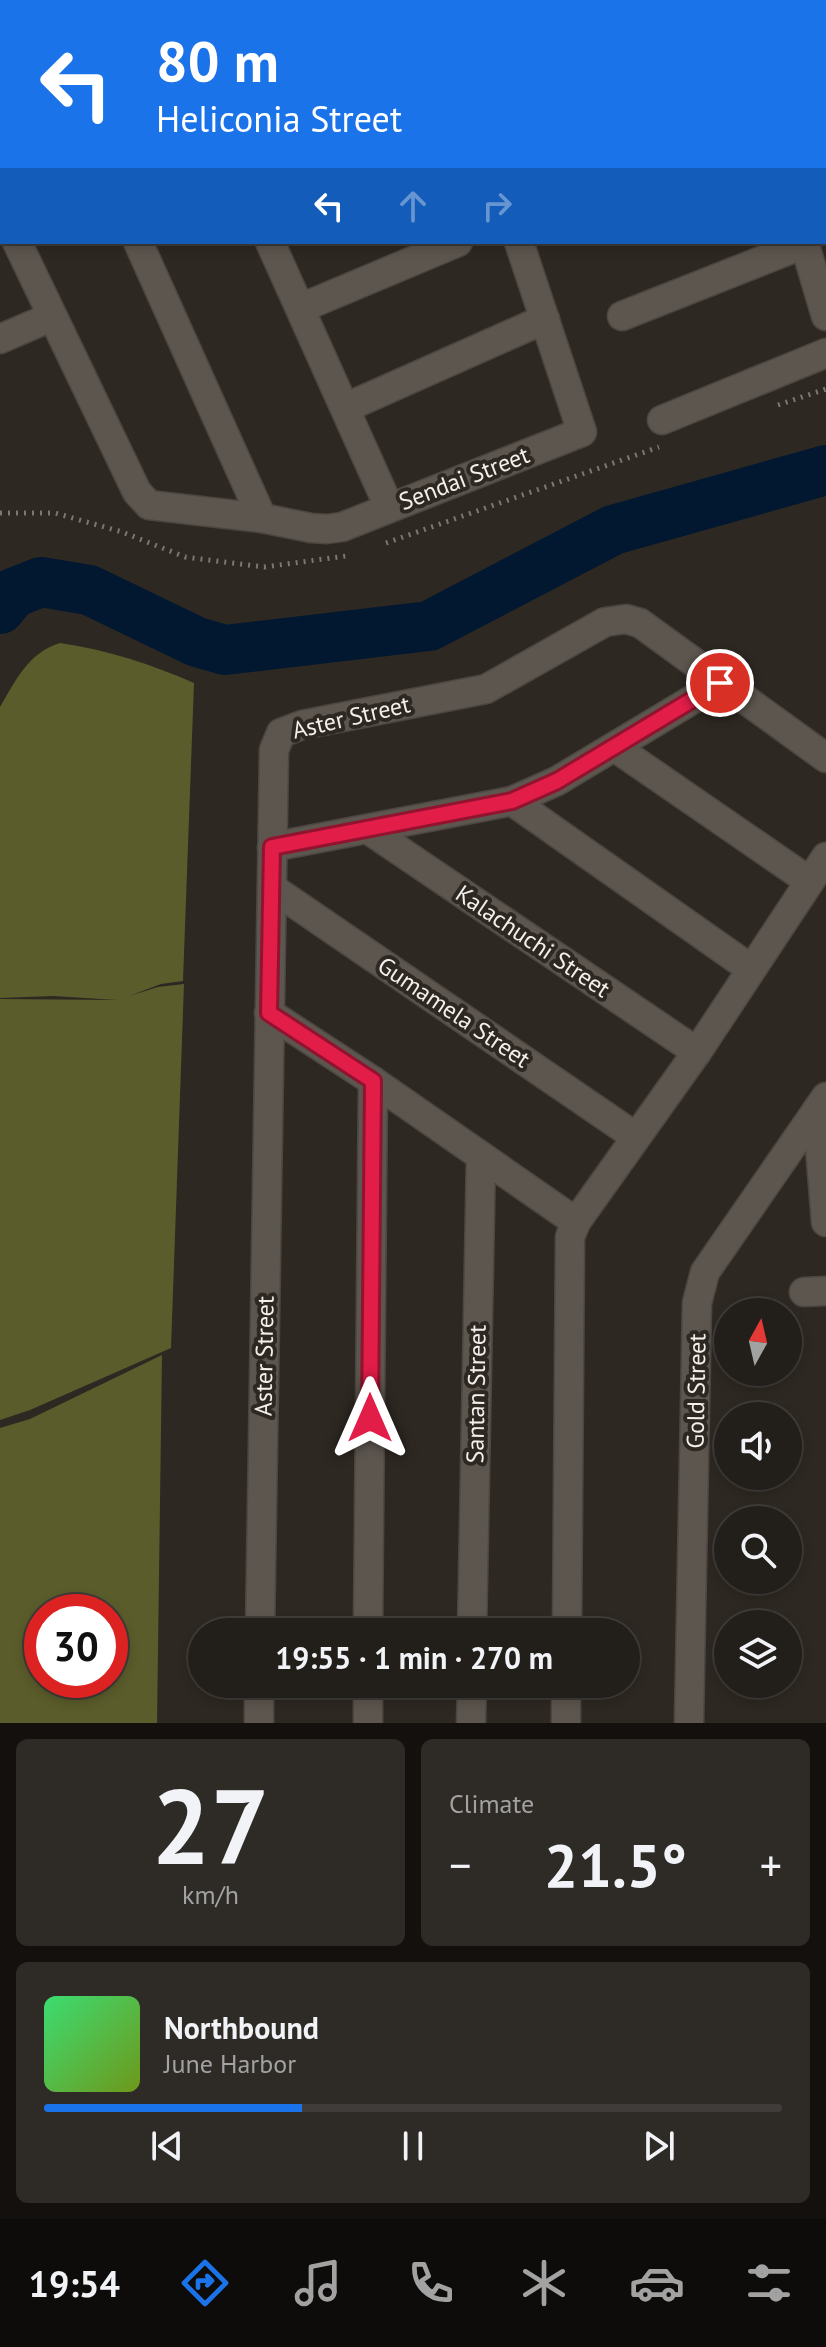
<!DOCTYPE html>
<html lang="en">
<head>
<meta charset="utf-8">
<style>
	:root { --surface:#221e1a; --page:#2e2b27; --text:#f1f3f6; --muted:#a2a2a2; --line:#3f3c39; --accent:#1a73e8 }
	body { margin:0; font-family:"PT Sans",sans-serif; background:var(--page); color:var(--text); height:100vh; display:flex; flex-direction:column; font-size:30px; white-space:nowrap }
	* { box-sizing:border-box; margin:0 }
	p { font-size:26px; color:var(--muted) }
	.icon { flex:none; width:44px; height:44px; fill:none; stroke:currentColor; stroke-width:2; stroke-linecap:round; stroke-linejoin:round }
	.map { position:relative; height:1723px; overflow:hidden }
	.sheet { display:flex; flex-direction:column; gap:16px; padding:16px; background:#13100e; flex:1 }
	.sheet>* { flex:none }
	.top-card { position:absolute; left:0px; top:0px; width:826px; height:244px; box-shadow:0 4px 12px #0003,0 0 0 2px var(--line); background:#1a73e8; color:#fff; overflow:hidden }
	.needle { width:52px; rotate:8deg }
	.tools { position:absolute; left:714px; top:1298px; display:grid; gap:16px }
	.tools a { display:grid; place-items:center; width:88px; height:88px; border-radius:50%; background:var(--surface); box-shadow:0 4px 12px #0003,0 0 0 2px var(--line); font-size:40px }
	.speed { position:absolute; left:24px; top:1594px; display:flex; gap:16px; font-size:40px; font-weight:700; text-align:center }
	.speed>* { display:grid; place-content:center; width:104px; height:104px; border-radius:50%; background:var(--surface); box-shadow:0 4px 12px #0003,0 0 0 2px var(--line); line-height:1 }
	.speed .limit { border:12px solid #d22; background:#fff; color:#111 }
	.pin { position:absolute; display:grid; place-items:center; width:68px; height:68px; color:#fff; margin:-34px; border:4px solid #fff; border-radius:50%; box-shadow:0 2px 8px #0007 }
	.me { position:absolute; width:88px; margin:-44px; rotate:0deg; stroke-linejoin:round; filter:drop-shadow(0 0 6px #0008) }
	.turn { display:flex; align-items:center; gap:28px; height:168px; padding:0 24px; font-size:36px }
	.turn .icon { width:104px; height:104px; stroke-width:2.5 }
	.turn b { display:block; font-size:56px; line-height:68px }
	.lanes { display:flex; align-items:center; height:76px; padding:0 24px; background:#0003; justify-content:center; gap:40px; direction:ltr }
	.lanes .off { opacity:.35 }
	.big { font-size:60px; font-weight:800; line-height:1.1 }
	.sheet .card { flex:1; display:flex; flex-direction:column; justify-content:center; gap:12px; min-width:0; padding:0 28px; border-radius:12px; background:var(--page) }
	.sheet .dial { align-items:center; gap:0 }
	.dial b { font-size:104px; line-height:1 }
	.song { display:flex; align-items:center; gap:24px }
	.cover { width:96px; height:96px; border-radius:12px; background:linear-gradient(135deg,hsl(140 70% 55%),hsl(80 70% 35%)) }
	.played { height:8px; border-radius:4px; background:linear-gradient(90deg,var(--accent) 35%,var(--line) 35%) }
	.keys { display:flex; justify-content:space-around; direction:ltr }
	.heat { display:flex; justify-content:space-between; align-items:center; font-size:44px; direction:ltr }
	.sheet .tiles { flex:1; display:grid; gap:16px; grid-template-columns:1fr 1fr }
	.card:last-child { grid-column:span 2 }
	.trip { position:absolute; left:188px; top:1618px; width:452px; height:80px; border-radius:40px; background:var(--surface); box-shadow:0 4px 12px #0003,0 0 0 2px var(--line); font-weight:800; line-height:80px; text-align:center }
	.tab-bar { display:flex; height:128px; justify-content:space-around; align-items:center; background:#0e0c0a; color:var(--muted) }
	.tab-bar .icon { width:56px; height:56px }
	.tab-bar .current { color:var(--accent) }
	.tab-bar b { font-size:36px; color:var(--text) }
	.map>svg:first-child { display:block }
</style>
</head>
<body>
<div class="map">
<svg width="826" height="1723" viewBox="0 0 826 1723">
	<rect width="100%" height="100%" fill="#2e2822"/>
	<g fill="#5a5c2b" fill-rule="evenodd">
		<path d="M60 643C108 650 150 664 194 683L183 981 161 984 129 996 158 987 184 984 171 1348 30 1410 0 1420V999L117 1000 53 996 0 998V707C16 680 28 653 60 643Z"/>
		<path d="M162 1355 157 1723H0V1428L30 1419ZM42 1612H110V1680H42Z"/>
	</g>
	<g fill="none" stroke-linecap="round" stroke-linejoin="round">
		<polyline stroke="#011830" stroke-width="50" points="0,609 13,593 41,582 89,590 197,642 225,650 429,626 613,530 826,470"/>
		<g stroke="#4b4641" stroke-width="31">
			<g id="minor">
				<polyline points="29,0 30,2"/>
				<polyline points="155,0 156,2"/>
				<polyline points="531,0 534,2"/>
				<polyline points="743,0 746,2"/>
				<polyline points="433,2 438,0"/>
				<polyline points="824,53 826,54"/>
				<polyline points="0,203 2,208"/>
				<polyline points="17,242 137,492 149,505 262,518 311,528 327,529 342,527 582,432 519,242"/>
				<polyline points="138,242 262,518"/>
				<polyline points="270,242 389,507"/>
				<polyline points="804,242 826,316"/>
				<polyline points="301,308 458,242"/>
				<polyline points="622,316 804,244"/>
				<polyline points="0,339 51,317"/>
				<polyline points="345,408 545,319"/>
				<polyline points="662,420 826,353"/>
				<polyline points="616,748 809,881"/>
				<polyline points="512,801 751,969"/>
				<polyline points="369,830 697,1052"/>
				<polyline points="272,847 512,801 557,781 720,683"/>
				<polyline points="272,888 636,1137"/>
				<polyline points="269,1013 373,1081 576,1222"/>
				<polyline points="817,1110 826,1222"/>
				<polyline points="804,1292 826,1291"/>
				<polyline points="260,1632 274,750 281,733 302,725 486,689 605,622 626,619 640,623 826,758"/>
				<polyline points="368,1632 373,1081"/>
				<polyline points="472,1632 481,1156"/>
				<polyline points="567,1632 570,1237 576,1222 697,1052 826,857"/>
				<polyline points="259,1723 259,1684"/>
				<polyline points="368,1723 368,1684"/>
				<polyline points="471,1723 472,1684"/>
				<polyline points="566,1723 566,1684"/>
				<polyline points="689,1723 697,1303 705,1272 826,1097"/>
			</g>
		</g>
		<g stroke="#7c7772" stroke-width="5" stroke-dasharray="2 6" stroke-linecap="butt">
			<polyline points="778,405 826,389"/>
			<polyline points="0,513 55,513 122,532 185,557 264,567 346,556"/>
			<polyline points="386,543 659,447"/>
		</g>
		<use href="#minor" stroke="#5d564f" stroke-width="28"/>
	</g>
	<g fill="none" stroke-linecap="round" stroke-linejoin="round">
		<g stroke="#92132f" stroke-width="20">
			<polyline id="route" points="370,1418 373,1081 269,1013 272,847 512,801 557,781 720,683"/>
		</g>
		<use href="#route" stroke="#e11d48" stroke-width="14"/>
	</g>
	<g text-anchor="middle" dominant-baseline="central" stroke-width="8" stroke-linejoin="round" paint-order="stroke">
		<g font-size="24" fill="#f3efeb" stroke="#2e2822">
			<text transform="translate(464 478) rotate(-21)">Sendai Street</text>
			<text transform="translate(351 717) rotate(-13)">Aster Street</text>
			<text transform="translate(533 941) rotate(34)">Kalachuchi Street</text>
			<text transform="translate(454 1012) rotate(34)">Gumamela Street</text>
			<text transform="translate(264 1356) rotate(-89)">Aster Street</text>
			<text transform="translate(696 1391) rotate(-89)">Gold Street</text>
			<text transform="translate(476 1394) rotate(-89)">Santan Street</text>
		</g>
	</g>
</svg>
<div class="tools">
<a><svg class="needle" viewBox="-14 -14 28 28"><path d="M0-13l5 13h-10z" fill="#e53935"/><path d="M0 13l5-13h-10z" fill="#a2a2a2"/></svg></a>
<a><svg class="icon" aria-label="sound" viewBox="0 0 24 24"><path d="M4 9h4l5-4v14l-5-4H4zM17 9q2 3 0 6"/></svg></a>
<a><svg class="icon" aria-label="search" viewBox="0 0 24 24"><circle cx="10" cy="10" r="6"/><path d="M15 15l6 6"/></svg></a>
<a><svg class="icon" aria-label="layers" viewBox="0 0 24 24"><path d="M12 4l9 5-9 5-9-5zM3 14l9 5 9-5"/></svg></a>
</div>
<div class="speed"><div class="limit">30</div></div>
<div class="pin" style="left:720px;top:683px;background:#d93025"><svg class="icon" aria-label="arrive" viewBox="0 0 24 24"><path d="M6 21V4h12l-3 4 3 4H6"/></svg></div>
<svg class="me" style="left:370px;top:1418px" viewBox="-20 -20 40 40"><path d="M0-17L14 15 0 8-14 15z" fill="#e11d48" stroke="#fff" stroke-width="4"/></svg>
<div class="trip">19:55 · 1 min · 270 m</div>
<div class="top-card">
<div class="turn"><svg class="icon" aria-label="left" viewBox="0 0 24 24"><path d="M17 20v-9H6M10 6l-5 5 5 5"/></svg><div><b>80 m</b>Heliconia Street</div></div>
<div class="lanes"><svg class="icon" aria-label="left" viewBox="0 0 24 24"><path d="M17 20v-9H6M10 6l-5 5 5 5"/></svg><svg class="icon off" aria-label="ahead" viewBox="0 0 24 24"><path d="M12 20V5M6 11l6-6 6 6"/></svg><svg class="icon off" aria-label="right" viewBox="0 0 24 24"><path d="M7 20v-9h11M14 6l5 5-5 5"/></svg></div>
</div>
</div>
<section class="sheet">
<div class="tiles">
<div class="card dial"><b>27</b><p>km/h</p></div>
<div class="card"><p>Climate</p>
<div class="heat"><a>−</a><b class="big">21.5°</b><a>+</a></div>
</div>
<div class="card">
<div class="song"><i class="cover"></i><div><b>Northbound</b><p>June Harbor</p></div></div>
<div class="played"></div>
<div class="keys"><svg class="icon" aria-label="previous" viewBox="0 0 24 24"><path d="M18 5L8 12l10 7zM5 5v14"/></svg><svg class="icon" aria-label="pause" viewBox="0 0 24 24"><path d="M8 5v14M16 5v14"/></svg><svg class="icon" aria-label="next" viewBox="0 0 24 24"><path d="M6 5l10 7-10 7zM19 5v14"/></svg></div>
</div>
</div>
</section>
<nav class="tab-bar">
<b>19:54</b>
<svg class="icon current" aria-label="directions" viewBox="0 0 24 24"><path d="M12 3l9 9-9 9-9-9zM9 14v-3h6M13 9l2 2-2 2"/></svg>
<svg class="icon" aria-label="music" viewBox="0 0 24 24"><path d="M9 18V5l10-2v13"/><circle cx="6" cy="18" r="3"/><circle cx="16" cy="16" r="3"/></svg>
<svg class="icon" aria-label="phone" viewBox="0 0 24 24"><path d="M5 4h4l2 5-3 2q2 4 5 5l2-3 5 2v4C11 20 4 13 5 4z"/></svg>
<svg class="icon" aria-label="climate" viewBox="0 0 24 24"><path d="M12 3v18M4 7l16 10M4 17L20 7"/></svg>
<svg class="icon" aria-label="car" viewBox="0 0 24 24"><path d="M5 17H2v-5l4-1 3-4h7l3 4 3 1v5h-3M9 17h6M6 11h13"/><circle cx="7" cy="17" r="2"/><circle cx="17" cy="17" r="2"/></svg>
<svg class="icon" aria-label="filters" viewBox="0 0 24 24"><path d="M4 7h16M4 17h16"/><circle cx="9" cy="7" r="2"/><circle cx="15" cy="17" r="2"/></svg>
</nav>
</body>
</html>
